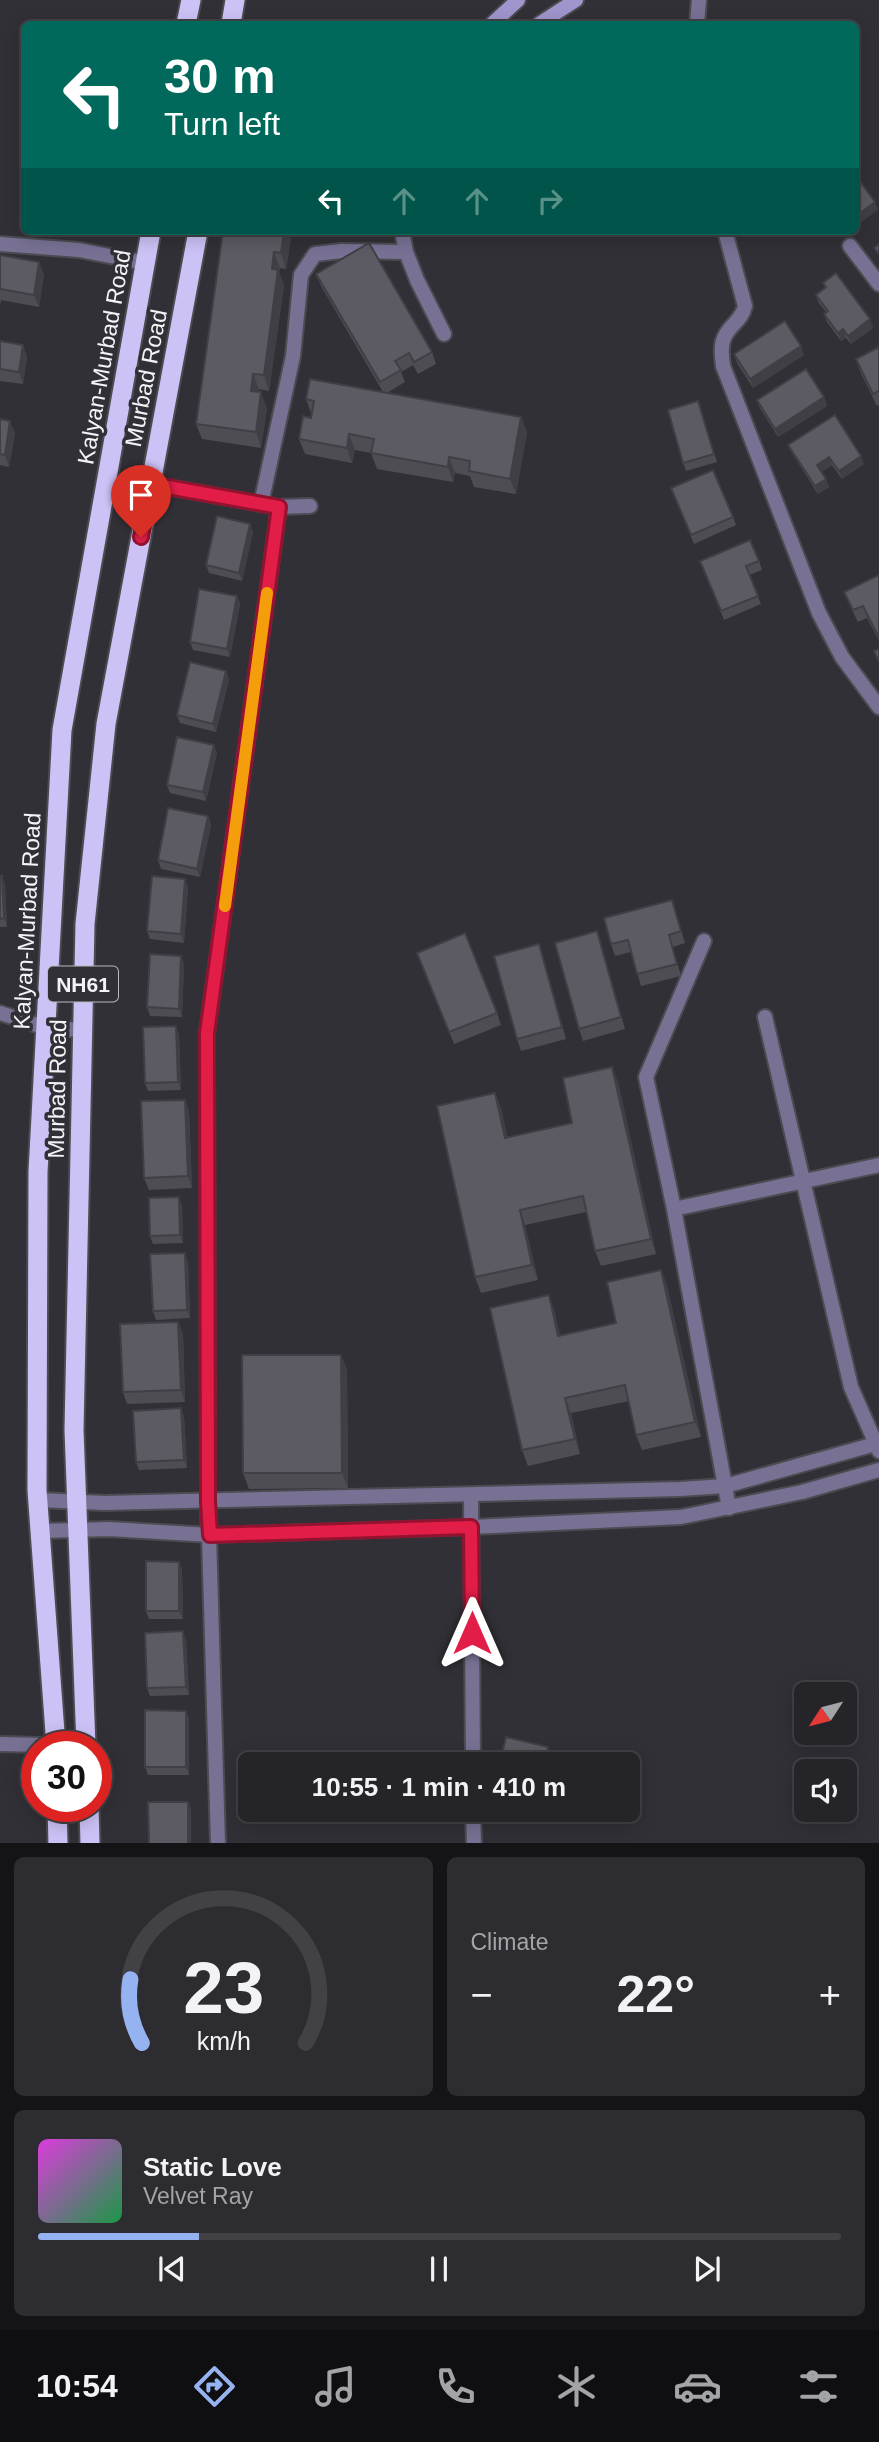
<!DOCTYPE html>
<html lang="en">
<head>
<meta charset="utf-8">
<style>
	:root { --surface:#252428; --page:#2d2c30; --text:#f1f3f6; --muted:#a3a4a8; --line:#424145; --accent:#95b2f1 }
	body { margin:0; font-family:Arial,sans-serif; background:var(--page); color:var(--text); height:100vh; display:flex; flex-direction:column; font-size:26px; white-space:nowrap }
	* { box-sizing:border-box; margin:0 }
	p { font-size:23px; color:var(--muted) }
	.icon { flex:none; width:38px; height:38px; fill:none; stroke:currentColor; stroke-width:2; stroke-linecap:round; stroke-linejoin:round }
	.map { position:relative; height:1843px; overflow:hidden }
	.details { display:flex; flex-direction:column; gap:14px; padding:14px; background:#141416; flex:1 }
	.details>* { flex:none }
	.guide { position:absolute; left:21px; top:21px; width:838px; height:214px; border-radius:10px; box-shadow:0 4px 18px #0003,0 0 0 2px var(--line); background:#00695c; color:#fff; overflow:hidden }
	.needle { width:46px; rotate:234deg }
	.buttons { position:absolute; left:794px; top:1682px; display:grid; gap:14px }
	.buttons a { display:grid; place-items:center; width:63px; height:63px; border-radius:10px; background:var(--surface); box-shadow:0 4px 18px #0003,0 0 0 2px var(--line); font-size:35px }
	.speed { position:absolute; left:21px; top:1731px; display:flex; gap:14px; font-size:35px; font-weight:700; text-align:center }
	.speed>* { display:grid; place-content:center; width:91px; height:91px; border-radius:50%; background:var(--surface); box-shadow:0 4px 18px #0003,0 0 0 2px var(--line); line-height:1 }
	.speed .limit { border:10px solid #d22; background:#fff; color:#111 }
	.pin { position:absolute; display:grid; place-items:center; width:60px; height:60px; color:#fff; margin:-72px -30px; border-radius:50% 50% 50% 0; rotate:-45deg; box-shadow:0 0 7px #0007 }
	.pin .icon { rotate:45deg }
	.me { position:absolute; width:77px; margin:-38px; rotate:0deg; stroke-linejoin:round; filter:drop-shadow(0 0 5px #0008) }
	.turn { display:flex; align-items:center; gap:24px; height:147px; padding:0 28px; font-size:32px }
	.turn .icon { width:91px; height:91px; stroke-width:2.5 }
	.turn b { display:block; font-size:49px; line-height:60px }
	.lanes { display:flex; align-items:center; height:66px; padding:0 28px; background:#0003; justify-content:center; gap:35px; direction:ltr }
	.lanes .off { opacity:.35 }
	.big { font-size:52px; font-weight:600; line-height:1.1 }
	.details .widget { flex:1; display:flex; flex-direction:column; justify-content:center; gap:10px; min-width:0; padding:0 24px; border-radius:10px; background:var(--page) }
	.details .dial { align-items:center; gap:0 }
	.dial svg { height:182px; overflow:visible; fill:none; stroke:var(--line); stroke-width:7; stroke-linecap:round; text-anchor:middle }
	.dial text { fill:var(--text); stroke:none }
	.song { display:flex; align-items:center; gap:21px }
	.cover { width:84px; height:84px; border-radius:10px; background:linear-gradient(135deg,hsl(300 70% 55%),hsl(140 70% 35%)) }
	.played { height:7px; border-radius:4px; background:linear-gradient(90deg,var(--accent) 20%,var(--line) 20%) }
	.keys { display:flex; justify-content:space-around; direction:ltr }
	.heat { display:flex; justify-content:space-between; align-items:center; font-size:38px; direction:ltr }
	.details .tiles { flex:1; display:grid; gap:14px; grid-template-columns:1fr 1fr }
	.widget:last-child { grid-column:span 2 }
	.trip { position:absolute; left:238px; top:1752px; width:402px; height:70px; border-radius:10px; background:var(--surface); box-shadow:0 4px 18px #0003,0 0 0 2px var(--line); font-weight:600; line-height:70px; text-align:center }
	.dock { display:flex; height:112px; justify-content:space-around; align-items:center; background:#0f0e10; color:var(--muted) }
	.dock .icon { width:49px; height:49px }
	.dock .current { color:var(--accent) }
	.dock b { font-size:32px; color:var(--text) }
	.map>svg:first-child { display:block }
</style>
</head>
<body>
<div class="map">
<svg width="879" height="1844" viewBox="0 0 879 1844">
	<rect width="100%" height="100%" fill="#313036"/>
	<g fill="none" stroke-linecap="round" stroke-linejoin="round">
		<g stroke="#4c4b51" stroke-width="18">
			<g id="minor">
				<polyline points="697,24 699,0"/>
				<polyline points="402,231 406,252"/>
				<path d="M725 231 745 306C742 320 731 324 725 336 720 345 722 356 723 366L819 613 842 657 879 707"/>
				<polyline points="0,244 79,250 145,263"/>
				<polyline points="850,246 879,284"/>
				<polyline points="151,484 279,507 310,506"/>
				<polyline points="261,504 293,356 301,275 315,254 342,251 406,252 417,280 444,334"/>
				<polyline points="704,941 646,1077 674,1209 729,1508"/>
				<polyline points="0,1013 46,1028 82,1030"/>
				<polyline points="765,1017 851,1387 879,1451"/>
				<polyline points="674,1209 879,1165"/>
				<polyline points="471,1495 473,1764"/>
				<polyline points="0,1744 86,1746"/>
				<polyline points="473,1810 474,1844"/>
				<polyline points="218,1844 208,1501 207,1033 279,507"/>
			</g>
		</g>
		<g stroke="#4c4b51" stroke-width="18">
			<g id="tertiary">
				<polyline points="39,1500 105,1503 680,1489 725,1486 879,1443"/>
				<polyline points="41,1531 109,1529 210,1535 471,1527 681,1517 802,1492 879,1470"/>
			</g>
		</g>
		<g stroke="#4c4b51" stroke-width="18">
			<g id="secondary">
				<polyline points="492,24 518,0"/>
				<polyline points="539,24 576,0"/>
			</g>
		</g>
		<g stroke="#4c4b51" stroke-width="23">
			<g id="trunk">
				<polyline points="186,24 191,0"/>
				<polyline points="231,24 235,0"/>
				<polyline points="56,1746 37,1490 38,1172 62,730 151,231"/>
				<polyline points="86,1746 74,1430 85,924 106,724 198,231"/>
				<polyline points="57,1806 58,1844"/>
				<polyline points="89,1806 90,1844"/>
			</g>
		</g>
		<use href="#minor" stroke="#787194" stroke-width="14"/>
		<use href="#tertiary" stroke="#787194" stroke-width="14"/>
		<use href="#secondary" stroke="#a095cc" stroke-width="14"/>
		<use href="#trunk" stroke="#ccc2f6" stroke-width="19"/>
	</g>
	<g fill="#4f4d54">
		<polygon points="223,231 292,232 286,269 280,268 279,272 284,285 269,391 259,389 259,392 267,408 261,448 202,439 196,424"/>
		<polygon points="0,255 44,274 39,307 1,300 0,305"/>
		<polygon points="316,274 432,352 436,364 418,374 413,365 401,372 405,382 387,393 521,417 527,432 516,494 474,487 470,476 455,473 453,482 377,469 371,453 355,450 352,463 305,454 299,439 311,418 311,413 306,399 383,392 321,286"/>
		<polygon points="823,283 873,328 851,344 846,338 841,341 827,322 824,314 826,312 819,303 816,295 825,288"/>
		<polygon points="0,341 23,345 27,357 23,384 0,381"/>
		<polygon points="879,347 879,405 877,406 860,371 856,359"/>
		<polygon points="734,354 804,355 753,388 737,363"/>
		<polygon points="824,397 827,406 778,437 760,408 757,400"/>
		<polygon points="698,401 717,462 686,471 683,463"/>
		<polygon points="0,419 15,433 9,467 0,465"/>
		<polygon points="788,445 864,464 842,479 832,465 821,472 826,479 829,487 818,494 792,453"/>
		<polygon points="671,488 733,517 736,525 694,544"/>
		<polygon points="253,532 242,581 209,573 206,565"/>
		<polygon points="700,561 759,561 762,570 749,575 761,604 724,620"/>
		<polygon points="879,575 879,641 867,618 858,622 849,604 844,592"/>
		<polygon points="237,596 240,604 230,657 193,650 190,642"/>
		<polygon points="226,671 229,680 216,732 180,723 177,715"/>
		<polygon points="217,753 206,801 170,793 167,785"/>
		<polygon points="208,816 211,825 200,877 161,869 158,860"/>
		<polygon points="0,876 5,884 7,927 0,927"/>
		<polygon points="188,887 184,943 150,939 147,931"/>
		<polygon points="676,912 685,943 673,947 681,976 641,986 631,952 615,956 611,944"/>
		<polygon points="601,943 625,1029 583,1041 579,1029"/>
		<polygon points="181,956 184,965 182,1017 150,1016 147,1007"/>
		<polygon points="543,956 566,1039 521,1051 517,1039"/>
		<polygon points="422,965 497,1013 501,1025 454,1044"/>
		<polygon points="179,1034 181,1090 148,1091 145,1083"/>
		<polygon points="618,1082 656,1254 601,1266 595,1251 586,1212 525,1225 538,1280 481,1293 475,1277 495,1093 501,1108 507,1137 572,1123"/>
		<polygon points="185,1100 189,1112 192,1188 149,1190 144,1178"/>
		<polygon points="182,1205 183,1243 153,1244 150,1236"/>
		<polygon points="188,1261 190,1318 156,1320 153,1311"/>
		<polygon points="661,1270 667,1286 701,1437 642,1450 636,1435 629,1401 571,1413 580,1454 528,1466 522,1450 554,1310 560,1336 616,1323"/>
		<polygon points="178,1322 183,1334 185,1402 127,1404 123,1392"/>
		<polygon points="341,1355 347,1370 348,1488 249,1489 243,1473"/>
		<polygon points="181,1408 184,1417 187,1468 139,1470 136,1462"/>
		<polygon points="179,1562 182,1570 183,1619 149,1619 146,1611"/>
		<polygon points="186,1640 189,1695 150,1696 147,1688"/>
		<polygon points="186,1711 189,1719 189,1775 148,1775 145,1767"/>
	</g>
	<g fill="#403f45">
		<polygon points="875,202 878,210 856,226 856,216"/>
		<polygon points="284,231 292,232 286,269 281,253"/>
		<polygon points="274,252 280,268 279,272 284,285 269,391 264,375"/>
		<polygon points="39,262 44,274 39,307 34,295"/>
		<polygon points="870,319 873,328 851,344 848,336"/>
		<polygon points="843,329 846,338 841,341 838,333"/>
		<polygon points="23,345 27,357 23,384 19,372"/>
		<polygon points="801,346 804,355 753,388 750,379"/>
		<polygon points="253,374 259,389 257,406 251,391"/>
		<polygon points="261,392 267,408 261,448 256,432"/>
		<polygon points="824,397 827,406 778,437 775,429"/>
		<polygon points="521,417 527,432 516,494 510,479"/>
		<polygon points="10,421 15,433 9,467 5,455"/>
		<polygon points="349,434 355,450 352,463 347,448"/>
		<polygon points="861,456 864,464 842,479 839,471"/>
		<polygon points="449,457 455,473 453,482 448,467"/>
		<polygon points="829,457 832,465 820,473 817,465"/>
		<polygon points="826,479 829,487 818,494 815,486"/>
		<polygon points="250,524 253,532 242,581 239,573"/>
		<polygon points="237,596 240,604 230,657 227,649"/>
		<polygon points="226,671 229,680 216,732 213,724"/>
		<polygon points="214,745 217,753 206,801 203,792"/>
		<polygon points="208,816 211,825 200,877 197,869"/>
		<polygon points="2,876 5,884 7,927 4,918"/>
		<polygon points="185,879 188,887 184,943 181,934"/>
		<polygon points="597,931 601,943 625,1029 621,1017"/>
		<polygon points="669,935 673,947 681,976 677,964"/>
		<polygon points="539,944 543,956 566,1039 562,1027"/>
		<polygon points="181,956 184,965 182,1017 179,1009"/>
		<polygon points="176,1026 179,1034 181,1090 178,1082"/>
		<polygon points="612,1067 618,1082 656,1254 651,1239"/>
		<polygon points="495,1093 501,1108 511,1153 505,1138"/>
		<polygon points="185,1100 189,1112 192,1188 188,1176"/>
		<polygon points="179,1197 182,1205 183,1243 180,1235"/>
		<polygon points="520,1210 525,1225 538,1280 532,1265"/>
		<polygon points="185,1253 188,1261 190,1318 187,1310"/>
		<polygon points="661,1270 667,1286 701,1437 695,1422"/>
		<polygon points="549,1295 554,1310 563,1352 558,1336"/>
		<polygon points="178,1322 183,1334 185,1402 181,1390"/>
		<polygon points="341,1355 347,1370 348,1488 342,1473"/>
		<polygon points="565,1398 571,1413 580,1454 575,1439"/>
		<polygon points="181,1408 184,1417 187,1468 184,1460"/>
		<polygon points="179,1562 182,1570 183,1619 179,1611"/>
		<polygon points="183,1631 186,1640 189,1695 186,1687"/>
		<polygon points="186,1711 189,1719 189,1775 186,1767"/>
		<polygon points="548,1747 551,1755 549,1764 545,1764"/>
		<polygon points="188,1802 191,1810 191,1844 188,1844"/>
	</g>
	<g fill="#5c5a62" stroke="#403f45" stroke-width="2">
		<polygon points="856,176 875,202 856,216"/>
		<polygon points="223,231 284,231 281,253 274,252 272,269 278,270 264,375 253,374 251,391 261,392 256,432 196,424"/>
		<polygon points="369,243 432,352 414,362 409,353 395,361 401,370 380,382 316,274"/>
		<polygon points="879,244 879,254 874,248"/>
		<polygon points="0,255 39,262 34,295 0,289"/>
		<polygon points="836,273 870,319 848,336 843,329 838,333 824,314 828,311 816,295 826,287 823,283"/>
		<polygon points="785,321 801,346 750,379 734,354"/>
		<polygon points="0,341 23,345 19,372 0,369"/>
		<polygon points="879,347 879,391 873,394 856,359"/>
		<polygon points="806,369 824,397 775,429 757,400"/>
		<polygon points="310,379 521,417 510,479 469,471 470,461 449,457 448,467 371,453 374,439 349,434 347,448 299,439 303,416 311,418 314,401 306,399"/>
		<polygon points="698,401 714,454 683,463 668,410"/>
		<polygon points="835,415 861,456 839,471 829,457 817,465 826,479 815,486 788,445"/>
		<polygon points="0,419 10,421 5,455 0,454"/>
		<polygon points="713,470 733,517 691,535 671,488"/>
		<polygon points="217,516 250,524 239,573 206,565"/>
		<polygon points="750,540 759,561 746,566 758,596 721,611 700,561"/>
		<polygon points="879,575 879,638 863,606 853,610 844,592"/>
		<polygon points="199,589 237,596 227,649 190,642"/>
		<polygon points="879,649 879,662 874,651"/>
		<polygon points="190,662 226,671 213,724 177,715"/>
		<polygon points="177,737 214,745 203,792 167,785"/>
		<polygon points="168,808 208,816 197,869 158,860"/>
		<polygon points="0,876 2,876 4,918 0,919"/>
		<polygon points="152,876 185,879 181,934 147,931"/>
		<polygon points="672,900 681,931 669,935 677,964 637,974 628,940 611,944 604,918"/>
		<polygon points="597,931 621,1017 579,1029 555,943"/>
		<polygon points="465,933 497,1013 449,1032 417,953"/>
		<polygon points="539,944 562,1027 517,1039 494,956"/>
		<polygon points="150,954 181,956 179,1009 147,1007"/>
		<polygon points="176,1026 178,1082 145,1083 143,1027"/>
		<polygon points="612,1067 651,1239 595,1251 583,1196 520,1210 532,1265 475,1277 437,1106 495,1093 505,1138 572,1123 563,1078"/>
		<polygon points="185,1100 188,1176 144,1178 141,1101"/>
		<polygon points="179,1197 180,1235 150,1236 149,1198"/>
		<polygon points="185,1253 187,1310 153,1311 150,1254"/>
		<polygon points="661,1270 695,1422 636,1435 625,1385 565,1398 575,1439 522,1450 490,1308 549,1295 558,1336 616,1323 607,1282"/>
		<polygon points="178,1322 181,1390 123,1392 120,1324"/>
		<polygon points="242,1355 341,1355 342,1473 243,1473"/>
		<polygon points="181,1408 184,1460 136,1462 133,1411"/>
		<polygon points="146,1561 179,1562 179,1611 146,1611"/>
		<polygon points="183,1631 186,1687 147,1688 145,1633"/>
		<polygon points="145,1710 186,1711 186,1767 145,1767"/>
		<polygon points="506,1737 548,1747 545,1764 511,1764 500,1762"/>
		<polygon points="148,1802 188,1802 188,1844 149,1844"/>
	</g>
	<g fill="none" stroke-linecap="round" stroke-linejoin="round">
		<g stroke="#92132f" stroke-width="18">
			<polyline id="route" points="141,537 151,484 279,507 207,1033 208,1501 210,1535 471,1527 472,1633"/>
		</g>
		<use href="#route" stroke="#e11d48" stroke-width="12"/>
		<polyline stroke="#f59e0b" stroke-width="12" points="225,906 267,593"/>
	</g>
	<g text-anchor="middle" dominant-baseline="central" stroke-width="7" stroke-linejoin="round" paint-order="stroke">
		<rect fill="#313036" stroke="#bab8be" stroke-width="2" x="48" y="966.5" width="70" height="35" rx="5"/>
		<g font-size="21" font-weight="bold" fill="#f4f3f8">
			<text x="83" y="984">NH61</text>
		</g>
		<g font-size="23" fill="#f4f3f8" stroke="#313036">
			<text transform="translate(104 357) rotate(-80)">Kalyan-Murbad Road</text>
			<text transform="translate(146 378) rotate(-79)">Murbad Road</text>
			<text transform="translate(27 921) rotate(-87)">Kalyan-Murbad Road</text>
			<text transform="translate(57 1089) rotate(-89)">Murbad Road</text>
		</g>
	</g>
</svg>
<div class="buttons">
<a><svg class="needle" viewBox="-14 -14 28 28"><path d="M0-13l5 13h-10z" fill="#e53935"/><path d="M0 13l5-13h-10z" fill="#a3a4a8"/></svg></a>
<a><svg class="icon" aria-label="sound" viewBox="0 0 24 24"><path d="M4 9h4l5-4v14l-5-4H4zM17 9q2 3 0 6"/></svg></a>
</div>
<div class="speed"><div class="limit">30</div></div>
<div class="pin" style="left:141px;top:537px;background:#d93025"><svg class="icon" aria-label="arrive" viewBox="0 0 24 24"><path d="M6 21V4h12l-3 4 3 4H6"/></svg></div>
<svg class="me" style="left:472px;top:1633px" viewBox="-20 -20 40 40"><path d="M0-17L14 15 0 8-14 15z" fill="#e11d48" stroke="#fff" stroke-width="4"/></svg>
<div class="trip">10:55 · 1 min · 410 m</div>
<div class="guide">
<div class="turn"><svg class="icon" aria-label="left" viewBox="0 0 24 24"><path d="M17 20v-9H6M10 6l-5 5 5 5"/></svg><div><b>30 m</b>Turn left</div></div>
<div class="lanes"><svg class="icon" aria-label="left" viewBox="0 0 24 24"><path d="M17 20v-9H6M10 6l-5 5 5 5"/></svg><svg class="icon off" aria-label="ahead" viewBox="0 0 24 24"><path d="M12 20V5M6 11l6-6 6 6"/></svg><svg class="icon off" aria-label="ahead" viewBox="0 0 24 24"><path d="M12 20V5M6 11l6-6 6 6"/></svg><svg class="icon off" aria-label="right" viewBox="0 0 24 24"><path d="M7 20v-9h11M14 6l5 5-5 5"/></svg></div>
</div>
</div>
<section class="details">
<div class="tiles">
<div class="widget dial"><svg viewBox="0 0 100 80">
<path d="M14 69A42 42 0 1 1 86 69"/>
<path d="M14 69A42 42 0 0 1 9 41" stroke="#95b2f1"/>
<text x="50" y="56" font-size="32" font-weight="700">23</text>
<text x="50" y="72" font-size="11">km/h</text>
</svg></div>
<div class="widget"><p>Climate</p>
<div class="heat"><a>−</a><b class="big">22°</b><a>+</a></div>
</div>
<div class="widget">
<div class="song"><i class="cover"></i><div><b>Static Love</b><p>Velvet Ray</p></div></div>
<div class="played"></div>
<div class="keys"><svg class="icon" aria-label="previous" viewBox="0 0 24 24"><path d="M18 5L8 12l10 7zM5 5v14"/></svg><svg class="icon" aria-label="pause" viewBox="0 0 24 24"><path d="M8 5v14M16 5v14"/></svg><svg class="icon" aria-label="next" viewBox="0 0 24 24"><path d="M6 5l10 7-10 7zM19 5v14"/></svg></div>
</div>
</div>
</section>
<nav class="dock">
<b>10:54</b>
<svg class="icon current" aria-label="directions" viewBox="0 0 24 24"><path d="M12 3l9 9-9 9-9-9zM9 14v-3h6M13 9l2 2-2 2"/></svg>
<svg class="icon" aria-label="music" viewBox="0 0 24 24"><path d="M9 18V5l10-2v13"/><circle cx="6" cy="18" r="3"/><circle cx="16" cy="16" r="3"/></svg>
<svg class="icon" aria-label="phone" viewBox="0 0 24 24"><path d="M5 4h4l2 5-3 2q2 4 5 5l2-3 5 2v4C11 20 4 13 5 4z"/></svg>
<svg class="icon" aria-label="climate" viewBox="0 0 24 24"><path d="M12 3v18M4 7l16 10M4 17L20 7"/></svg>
<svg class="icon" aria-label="car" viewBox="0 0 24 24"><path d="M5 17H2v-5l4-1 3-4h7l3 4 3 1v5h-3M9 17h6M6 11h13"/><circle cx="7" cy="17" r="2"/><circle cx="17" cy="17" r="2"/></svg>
<svg class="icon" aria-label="filters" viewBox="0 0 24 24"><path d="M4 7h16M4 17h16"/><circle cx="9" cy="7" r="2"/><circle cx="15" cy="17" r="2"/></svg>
</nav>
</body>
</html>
